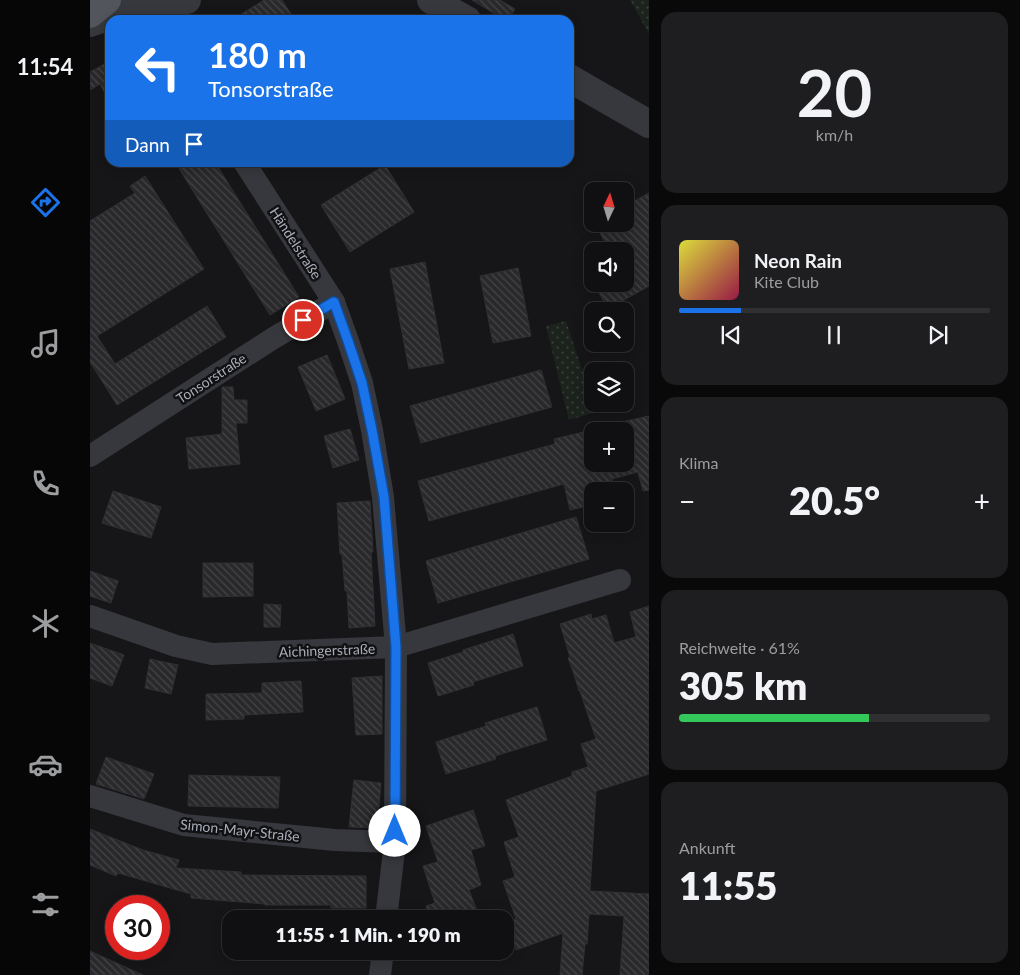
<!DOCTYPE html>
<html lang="de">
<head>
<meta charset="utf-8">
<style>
	:root { --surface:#101012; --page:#1e1e20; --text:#f1f3f6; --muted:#9c9d9f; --line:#303032; --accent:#1a73e8 }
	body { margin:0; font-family:Lato,sans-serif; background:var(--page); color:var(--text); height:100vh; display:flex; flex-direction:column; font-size:19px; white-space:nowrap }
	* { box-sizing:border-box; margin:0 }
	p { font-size:16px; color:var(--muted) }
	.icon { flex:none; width:28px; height:28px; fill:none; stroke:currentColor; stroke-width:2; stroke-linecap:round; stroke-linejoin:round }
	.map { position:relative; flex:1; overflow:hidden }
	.details { display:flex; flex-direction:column; gap:12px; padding:12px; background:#09090a; width:371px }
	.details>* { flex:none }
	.hud { position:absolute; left:15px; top:15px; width:469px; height:152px; border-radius:15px; box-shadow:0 2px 12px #0003,0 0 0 1px var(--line); background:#1a73e8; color:#fff; overflow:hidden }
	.needle { width:32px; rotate:4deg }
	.fabs { position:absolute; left:494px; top:182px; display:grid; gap:10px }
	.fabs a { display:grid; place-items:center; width:50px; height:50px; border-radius:10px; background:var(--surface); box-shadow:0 2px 12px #0003,0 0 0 1px var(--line); font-size:25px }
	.speed { position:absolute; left:15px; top:895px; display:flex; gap:10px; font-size:25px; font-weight:700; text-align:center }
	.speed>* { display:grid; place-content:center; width:65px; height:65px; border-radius:50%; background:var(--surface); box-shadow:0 2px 12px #0003,0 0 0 1px var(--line); line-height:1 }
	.speed .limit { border:8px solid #d22; background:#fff; color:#111 }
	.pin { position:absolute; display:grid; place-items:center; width:42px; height:42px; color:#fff; margin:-21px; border:2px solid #fff; border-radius:50%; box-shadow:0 1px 5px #0007 }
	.me { position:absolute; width:55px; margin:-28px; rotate:0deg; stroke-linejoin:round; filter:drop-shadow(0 0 4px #0008) }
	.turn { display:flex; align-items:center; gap:18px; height:105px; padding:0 20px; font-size:22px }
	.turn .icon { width:65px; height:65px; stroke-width:2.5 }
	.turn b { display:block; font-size:35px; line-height:42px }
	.then { display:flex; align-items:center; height:48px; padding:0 20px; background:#0003; gap:10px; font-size:19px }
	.big { font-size:38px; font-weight:800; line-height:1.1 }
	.details .card { flex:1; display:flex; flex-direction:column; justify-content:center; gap:8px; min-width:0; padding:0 18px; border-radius:15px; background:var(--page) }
	.details .dial { align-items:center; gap:0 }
	.dial b { font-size:65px; line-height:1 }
	.song { display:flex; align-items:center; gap:15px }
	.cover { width:60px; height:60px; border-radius:8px; background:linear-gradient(135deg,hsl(60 70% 55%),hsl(340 70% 35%)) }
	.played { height:5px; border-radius:2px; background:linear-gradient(90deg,var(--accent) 20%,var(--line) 20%) }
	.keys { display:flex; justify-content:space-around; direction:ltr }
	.heat { display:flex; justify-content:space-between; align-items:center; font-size:28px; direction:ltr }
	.charge { height:8px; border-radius:4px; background:linear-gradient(90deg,#34c759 61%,var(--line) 0) }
	.trip { position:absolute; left:132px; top:910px; width:292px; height:50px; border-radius:15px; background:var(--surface); box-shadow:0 2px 12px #0003,0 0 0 1px var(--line); font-weight:800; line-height:50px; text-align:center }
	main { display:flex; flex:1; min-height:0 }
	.dock { display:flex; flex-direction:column; width:90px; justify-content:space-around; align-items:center; background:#060607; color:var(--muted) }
	.dock .icon { width:35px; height:35px }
	.dock .selected { color:var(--accent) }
	.dock b { font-size:22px; color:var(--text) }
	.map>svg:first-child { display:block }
</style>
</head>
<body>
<main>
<nav class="dock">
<b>11:54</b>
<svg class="icon selected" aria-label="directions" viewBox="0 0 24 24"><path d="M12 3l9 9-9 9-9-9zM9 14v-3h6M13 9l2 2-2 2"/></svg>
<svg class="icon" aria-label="music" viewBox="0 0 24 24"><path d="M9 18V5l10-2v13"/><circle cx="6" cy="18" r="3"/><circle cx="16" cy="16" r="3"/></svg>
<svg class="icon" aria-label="phone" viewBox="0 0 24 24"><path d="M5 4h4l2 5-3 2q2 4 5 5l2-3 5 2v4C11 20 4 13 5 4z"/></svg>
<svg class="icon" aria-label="climate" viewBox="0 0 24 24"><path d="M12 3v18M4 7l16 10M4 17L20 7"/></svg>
<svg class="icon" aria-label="car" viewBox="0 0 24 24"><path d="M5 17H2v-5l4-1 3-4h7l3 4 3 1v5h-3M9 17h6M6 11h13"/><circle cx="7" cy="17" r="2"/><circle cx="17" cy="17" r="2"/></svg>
<svg class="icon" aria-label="filters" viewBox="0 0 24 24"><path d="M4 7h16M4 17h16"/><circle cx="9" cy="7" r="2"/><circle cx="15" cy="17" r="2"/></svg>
</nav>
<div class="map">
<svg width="559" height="975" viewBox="0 0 559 975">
	<defs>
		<pattern id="green-dots" width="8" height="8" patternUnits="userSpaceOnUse" patternTransform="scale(1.25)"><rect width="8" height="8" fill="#1c231d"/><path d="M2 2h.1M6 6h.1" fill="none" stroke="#3a403c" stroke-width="1.8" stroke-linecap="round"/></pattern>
		<pattern id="building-back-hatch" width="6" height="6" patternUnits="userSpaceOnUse" patternTransform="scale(1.25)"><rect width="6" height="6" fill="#29292c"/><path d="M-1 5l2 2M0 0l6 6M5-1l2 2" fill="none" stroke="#454548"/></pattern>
	</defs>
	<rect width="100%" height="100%" fill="#161618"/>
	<g fill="url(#green-dots)">
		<polygon points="540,0 559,0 559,34"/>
		<polygon points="476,321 502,400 502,404 504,404 506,412 479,420 456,326"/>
	</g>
	<g fill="url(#building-back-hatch)" stroke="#303034">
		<polygon points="174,0 192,0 205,20 142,20"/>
		<polygon points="382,0 410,0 425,9 418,20 415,20"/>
		<polygon points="20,61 20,103 10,84 0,90 0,72"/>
		<polygon points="85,162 125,162 209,297 180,315"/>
		<polygon points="295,165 324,212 260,252 231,205"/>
		<polygon points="55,176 114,269 7,336 25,364 117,306 136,337 27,405 0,362 0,221 45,193 40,186"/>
		<polygon points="559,193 559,286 518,309 504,284 535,284 535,251 520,251 505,224 535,224 535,206"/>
		<polygon points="335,262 354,363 319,369 300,269"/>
		<polygon points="428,268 441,336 403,343 390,276"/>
		<polygon points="237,355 255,399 226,411 208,367"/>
		<polygon points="451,370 462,407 331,443 320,406"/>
		<polygon points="132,387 143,387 144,400 157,400 157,423 146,423 150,464 99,469 96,438 132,434"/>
		<polygon points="559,416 559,490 553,491 548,472 522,479 525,491 502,491 502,505 480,510 474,484 339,521 328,481 465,444 464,439 502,430 502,464 546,464 536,421"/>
		<polygon points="260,429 269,460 243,468 234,436"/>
		<polygon points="23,491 71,507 61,538 12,523"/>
		<polygon points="280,501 283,552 281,552 285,626 259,628 257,591 255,591 252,554 250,554 247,503"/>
		<polygon points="486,517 499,559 348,603 336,561"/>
		<polygon points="113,563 163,563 163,596 113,597"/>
		<polygon points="0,571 28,581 21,603 0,596"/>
		<polygon points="174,604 191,605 190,627 174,627"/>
		<polygon points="559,606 559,774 506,791 500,891 559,894 559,975 530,975 534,916 499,914 497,944 495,944 492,975 470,975 473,933 426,950 417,922 426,919 413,881 425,877 414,842 429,837 416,800 482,776 482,772 498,767 491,744 506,739 490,691 489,691 484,674 478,658 480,657 470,624 501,614 502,619 516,615 524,643 546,637 540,612"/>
		<polygon points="423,634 433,666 383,682 384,685 348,696 338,663 373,652 373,650"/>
		<polygon points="0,643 34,655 22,686 0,678"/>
		<polygon points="60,659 88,665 81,694 55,688"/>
		<polygon points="292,676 292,734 266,735 262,678"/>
		<polygon points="211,681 213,712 154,715 154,719 116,720 116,694 172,693 172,683"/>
		<polygon points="447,707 457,740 405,756 406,759 356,774 346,742 396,726 395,723"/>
		<polygon points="16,757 64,774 54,799 6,784"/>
		<polygon points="99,775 190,777 188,808 98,806"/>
		<polygon points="264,780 291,783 287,828 259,827"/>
		<polygon points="383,810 395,846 381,850 391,885 379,890 390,919 369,919 366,911 347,919 341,919 336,906 345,903 333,866 348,862 336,826"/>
		<polygon points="0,829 53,850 89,860 86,868 151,872 151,875 276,876 276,908 241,908 241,905 175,905 175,904 101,898 101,894 28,873 26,876 0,865"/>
		<polygon points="0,951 53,975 0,975"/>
	</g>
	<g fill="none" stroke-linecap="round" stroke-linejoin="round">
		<g stroke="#37383d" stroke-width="22">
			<polyline points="154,162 244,302 258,341 272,383 282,430 293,497 306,647 305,842 296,919"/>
			<polyline points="0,456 182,339 244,302"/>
			<polyline points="0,616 86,646 122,654 306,647 530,580"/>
			<polyline points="0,796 94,825 245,840 305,842"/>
			<polyline points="290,975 293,951"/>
		</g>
		<g stroke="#37383d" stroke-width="28">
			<polyline points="341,0 377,20"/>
			<polyline points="0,23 26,14 47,9 97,0"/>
			<polyline points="479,78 559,124"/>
		</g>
		<polyline stroke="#53555c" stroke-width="28" points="0,14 17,0"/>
	</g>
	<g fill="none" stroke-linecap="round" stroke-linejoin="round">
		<g stroke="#114b97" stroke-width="12">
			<polyline id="route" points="213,320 244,302 258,341 272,383 282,430 294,497 306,647 305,831"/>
		</g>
		<use href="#route" stroke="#1a73e8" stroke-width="9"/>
	</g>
	<g text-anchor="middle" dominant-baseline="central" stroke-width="5" stroke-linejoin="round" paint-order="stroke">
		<g font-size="14" fill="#a8adb8" stroke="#111113">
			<text transform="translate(206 243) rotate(57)">Händelstraße</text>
			<text transform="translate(121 378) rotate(-33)">Tonsorstraße</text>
			<text transform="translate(237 650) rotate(-2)">Aichingerstraße</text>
			<text transform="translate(150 830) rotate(6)">Simon-Mayr-Straße</text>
		</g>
	</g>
</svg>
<div class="fabs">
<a><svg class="needle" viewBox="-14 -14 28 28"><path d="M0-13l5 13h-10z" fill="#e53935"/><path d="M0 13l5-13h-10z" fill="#9c9d9f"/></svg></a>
<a><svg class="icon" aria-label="sound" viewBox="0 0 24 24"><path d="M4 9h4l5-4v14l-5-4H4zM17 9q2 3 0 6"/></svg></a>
<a><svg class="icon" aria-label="search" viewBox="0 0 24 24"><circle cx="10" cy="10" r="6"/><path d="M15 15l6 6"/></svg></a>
<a><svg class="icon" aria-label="layers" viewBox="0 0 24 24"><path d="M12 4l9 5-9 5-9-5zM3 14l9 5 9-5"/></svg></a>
<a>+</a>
<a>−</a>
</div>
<div class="speed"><div class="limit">30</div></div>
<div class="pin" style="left:213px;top:320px;background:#d93025"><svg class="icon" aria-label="arrive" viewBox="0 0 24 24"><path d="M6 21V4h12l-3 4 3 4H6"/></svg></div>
<svg class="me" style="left:305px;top:831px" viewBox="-20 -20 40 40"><circle r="19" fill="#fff"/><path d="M0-13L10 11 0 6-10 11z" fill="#1a73e8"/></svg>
<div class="trip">11:55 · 1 Min. · 190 m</div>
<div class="hud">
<div class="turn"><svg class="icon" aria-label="left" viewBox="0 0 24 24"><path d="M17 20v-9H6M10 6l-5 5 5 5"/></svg><div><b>180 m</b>Tonsorstraße</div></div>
<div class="then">Dann<svg class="icon" aria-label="arrive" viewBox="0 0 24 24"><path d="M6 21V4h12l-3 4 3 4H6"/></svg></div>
</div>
</div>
<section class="details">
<div class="card dial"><b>20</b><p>km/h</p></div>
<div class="card">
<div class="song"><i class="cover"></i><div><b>Neon Rain</b><p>Kite Club</p></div></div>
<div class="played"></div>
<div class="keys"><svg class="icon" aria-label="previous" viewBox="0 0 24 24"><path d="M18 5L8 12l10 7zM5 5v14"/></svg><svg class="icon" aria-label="pause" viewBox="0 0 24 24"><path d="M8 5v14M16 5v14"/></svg><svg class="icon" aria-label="next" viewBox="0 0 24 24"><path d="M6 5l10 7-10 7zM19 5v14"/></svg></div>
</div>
<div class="card"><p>Klima</p>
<div class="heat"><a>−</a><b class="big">20.5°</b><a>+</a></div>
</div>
<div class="card"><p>Reichweite · 61%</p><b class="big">305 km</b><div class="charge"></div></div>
<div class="card"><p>Ankunft</p><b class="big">11:55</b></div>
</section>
</main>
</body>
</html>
